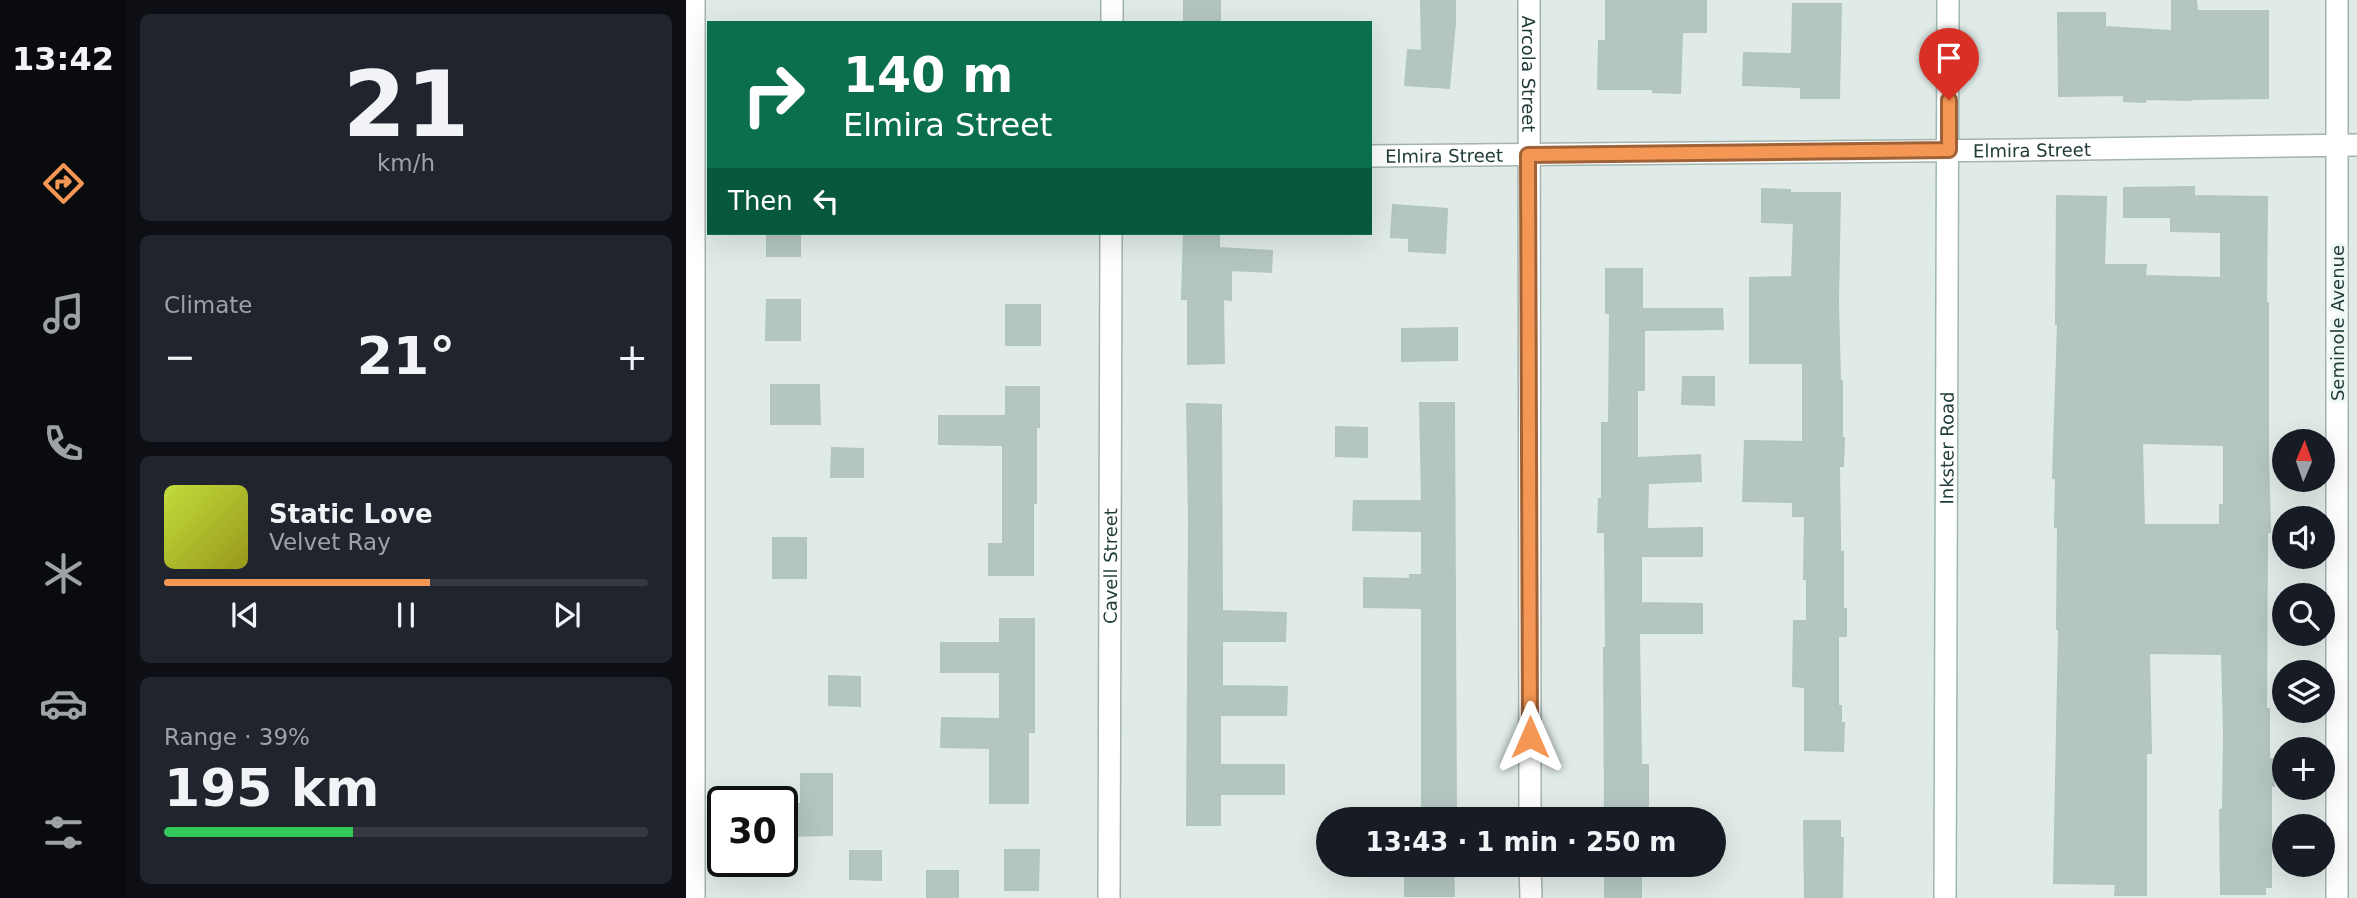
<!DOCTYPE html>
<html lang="en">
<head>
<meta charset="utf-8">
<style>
	:root { --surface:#171b24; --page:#20242c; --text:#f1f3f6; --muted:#9ea1a6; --line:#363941; --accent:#f59754 }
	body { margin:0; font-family:"DejaVu Sans",sans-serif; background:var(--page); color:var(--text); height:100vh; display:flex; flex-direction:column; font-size:26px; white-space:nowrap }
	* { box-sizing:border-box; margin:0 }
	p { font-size:23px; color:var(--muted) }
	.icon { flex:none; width:38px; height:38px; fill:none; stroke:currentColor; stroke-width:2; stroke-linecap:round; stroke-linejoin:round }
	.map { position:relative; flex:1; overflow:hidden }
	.side { display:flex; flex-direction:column; gap:14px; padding:14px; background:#0d0f14; width:560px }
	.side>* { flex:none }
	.hud { position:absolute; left:21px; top:21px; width:665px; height:214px; border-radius:0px; box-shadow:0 7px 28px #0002; background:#0b6e4f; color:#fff; overflow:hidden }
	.needle { width:46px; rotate:2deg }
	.buttons { position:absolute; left:1586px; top:429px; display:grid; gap:14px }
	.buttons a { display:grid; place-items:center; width:63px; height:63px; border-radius:50%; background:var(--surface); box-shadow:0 7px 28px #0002; font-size:35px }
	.speed { position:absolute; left:21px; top:786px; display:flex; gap:14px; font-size:35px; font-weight:700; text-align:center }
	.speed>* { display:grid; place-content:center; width:91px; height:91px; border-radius:50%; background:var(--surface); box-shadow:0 7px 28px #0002; line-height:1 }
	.speed .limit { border:4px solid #111; border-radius:10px; background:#fff; color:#111 }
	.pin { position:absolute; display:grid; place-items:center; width:60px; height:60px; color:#fff; margin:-72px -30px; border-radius:50% 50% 50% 0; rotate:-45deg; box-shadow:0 0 7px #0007 }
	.pin .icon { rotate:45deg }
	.me { position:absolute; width:77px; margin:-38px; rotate:0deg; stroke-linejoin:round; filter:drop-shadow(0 0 5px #0008) }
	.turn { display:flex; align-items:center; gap:24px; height:147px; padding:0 21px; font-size:32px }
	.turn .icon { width:91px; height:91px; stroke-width:2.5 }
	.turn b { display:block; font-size:49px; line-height:60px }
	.then { display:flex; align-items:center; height:66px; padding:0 21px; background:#0003; gap:14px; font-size:26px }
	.big { font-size:52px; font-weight:700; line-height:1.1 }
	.side .tile { flex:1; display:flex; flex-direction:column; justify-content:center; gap:10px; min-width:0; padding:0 24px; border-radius:10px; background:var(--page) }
	.side .dial { align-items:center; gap:0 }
	.dial b { font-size:91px; line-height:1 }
	.song { display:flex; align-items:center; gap:21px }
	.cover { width:84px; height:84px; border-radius:10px; background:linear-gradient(135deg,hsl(70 70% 55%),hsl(60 70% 35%)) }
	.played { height:7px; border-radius:4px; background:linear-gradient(90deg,var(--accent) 55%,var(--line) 55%) }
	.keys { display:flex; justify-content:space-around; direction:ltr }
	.heat { display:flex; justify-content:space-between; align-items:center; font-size:38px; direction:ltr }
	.charge { height:10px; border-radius:5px; background:linear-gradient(90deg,#34c759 39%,var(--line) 0) }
	.trip { position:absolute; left:630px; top:807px; width:410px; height:70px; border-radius:35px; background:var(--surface); box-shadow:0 7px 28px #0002; font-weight:700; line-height:70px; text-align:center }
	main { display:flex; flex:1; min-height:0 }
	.dock { display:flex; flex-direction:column; width:126px; justify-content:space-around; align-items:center; background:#090b0e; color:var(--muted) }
	.dock .icon { width:49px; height:49px }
	.dock .selected { color:var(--accent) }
	.dock b { font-size:32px; color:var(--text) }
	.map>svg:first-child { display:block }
</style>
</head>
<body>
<main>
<nav class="dock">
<b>13:42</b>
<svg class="icon selected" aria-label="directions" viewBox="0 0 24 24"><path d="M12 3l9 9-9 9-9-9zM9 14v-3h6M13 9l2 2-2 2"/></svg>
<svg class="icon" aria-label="music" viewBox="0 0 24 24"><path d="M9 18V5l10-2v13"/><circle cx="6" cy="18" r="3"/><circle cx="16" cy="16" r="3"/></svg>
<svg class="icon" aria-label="phone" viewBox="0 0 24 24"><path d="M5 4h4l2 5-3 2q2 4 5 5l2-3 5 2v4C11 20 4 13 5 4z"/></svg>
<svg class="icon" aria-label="climate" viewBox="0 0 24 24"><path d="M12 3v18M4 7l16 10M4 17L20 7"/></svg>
<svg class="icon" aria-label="car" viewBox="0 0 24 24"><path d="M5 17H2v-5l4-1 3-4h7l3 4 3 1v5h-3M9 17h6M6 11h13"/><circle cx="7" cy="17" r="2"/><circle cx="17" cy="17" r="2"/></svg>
<svg class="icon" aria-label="filters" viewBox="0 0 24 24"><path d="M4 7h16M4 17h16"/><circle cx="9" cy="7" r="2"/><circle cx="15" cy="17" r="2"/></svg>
</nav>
<section class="side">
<div class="tile dial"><b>21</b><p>km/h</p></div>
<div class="tile"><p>Climate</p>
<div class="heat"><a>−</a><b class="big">21°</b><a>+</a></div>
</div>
<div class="tile">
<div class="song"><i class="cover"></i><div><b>Static Love</b><p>Velvet Ray</p></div></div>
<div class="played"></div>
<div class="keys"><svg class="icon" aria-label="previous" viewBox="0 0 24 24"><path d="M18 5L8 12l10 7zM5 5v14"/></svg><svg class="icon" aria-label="pause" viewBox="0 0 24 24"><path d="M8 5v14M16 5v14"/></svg><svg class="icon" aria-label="next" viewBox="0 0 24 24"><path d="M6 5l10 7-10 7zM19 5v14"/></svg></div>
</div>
<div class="tile"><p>Range · 39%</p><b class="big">195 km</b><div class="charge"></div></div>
</section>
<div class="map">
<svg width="1671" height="898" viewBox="0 0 1671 898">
	<rect width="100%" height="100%" fill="#e0ebe8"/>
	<g fill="#b5c6c2" stroke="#b2c5c0" stroke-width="2" fill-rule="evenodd">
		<polygon points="498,0 534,0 534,22 498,21"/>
		<polygon points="735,0 769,0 769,23 763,88 719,85 722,50 736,51"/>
		<polygon points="920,0 1020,1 1020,32 996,32 994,93 967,92 967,89 912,89 913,41 920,41"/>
		<polygon points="1486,0 1510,0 1511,11 1582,11 1582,98 1505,99 1505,100 1459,99 1459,102 1438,101 1438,95 1373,96 1372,13 1419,13 1419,27 1486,31"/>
		<polygon points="1107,4 1155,4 1153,98 1115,98 1115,87 1057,85 1058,53 1106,54"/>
		<path d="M1508 187V196L1581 197 1580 303H1582V456L1584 532H1581L1580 709H1583V759H1588V786L1585 785V887H1579V894H1535L1534 810H1537L1538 734 1536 654 1463 653 1465 753H1460V895H1429L1430 884 1368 883 1373 629H1371L1372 527H1369L1370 478H1367L1372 324H1370L1371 196 1420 197 1418 265H1460L1459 276 1535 278V232L1485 231V217H1438V188ZM1456 443 1538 445V505H1534V525H1458Z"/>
		<polygon points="1076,189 1104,190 1104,193 1154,193 1152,303 1154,381 1156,381 1156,438 1158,438 1157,466 1153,466 1154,535 1154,552 1157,552 1157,609 1160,609 1160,636 1152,636 1152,706 1155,706 1155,723 1158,723 1157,751 1119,750 1119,687 1107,686 1108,621 1121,621 1121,579 1118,579 1119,516 1107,516 1107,502 1057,501 1059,441 1117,442 1117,363 1064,363 1064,278 1106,277 1108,223 1076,222"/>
		<polygon points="707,205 761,209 759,253 723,251 723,238 705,237"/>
		<rect x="81" y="233" width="33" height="23"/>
		<polygon points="498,233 533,233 533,248 586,251 585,272 545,270 545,300 537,299 538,363 502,364 502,299 496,299"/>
		<polygon points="920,269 956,269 956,309 1036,309 1037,329 958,330 958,390 951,390 951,458 1014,455 1015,481 962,483 961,529 1016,528 1016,556 955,556 955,603 1016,604 1016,633 953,633 955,765 962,765 962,819 919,819 918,648 920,648 919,532 912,532 913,499 916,499 916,423 923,423 924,313 920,313"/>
		<polygon points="81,300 114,300 114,340 80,340"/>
		<rect x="320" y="305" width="34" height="40"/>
		<polygon points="771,328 771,360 716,361 716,329"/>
		<polygon points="997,377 1028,377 1028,405 996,404"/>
		<polygon points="85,385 133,385 134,424 85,424"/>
		<polygon points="320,387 353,387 353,427 350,427 350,503 347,503 347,575 303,575 303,544 317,544 317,445 253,444 253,416 320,416"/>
		<polygon points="734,403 768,403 770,819 736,819 736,608 678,607 678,578 724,579 724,575 736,575 736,531 667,530 668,501 736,501"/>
		<polygon points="501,404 535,405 536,611 600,613 599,641 536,641 536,686 601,687 600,715 534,715 534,765 598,765 598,794 534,794 534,825 501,825 503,520"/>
		<polygon points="650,427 681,428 681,457 650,456"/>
		<polygon points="146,448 177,449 177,477 145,477"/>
		<rect x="87" y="538" width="33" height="40"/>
		<polygon points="314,619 348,619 348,732 342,732 342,803 304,803 304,748 255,747 256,718 314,719 314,672 255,672 255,643 314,643"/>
		<polygon points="143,676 174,677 174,706 143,705"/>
		<polygon points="115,774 146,774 146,835 96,836 96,804 115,804"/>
		<polygon points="1118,821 1154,821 1154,838 1157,838 1156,898 1119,898"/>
		<polygon points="319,850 353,850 352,890 319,890"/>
		<polygon points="164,851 195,851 195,880 164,879"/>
		<polygon points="719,864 767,864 768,896 719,896"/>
		<rect x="241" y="871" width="31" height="27"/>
		<rect x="919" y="876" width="36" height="22"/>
	</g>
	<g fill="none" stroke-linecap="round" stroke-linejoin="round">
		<g stroke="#a3b3b0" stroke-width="24">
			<g id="minor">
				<polyline points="426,0 426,23"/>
				<path id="s1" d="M843 0 844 819"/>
				<polyline points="1651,0 1651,898"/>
				<path id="s2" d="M684 156 1334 150 1671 145"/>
				<polyline points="844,864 845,898"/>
				<polyline points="8,898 8,0"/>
				<path id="s3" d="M423 898 425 233"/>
			</g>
		</g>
		<g stroke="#9eb7b2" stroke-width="24">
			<g id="secondary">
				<path id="s4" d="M1259 898 1262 0"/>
			</g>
		</g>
		<use href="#minor" stroke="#fff" stroke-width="21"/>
		<use href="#secondary" stroke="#fff" stroke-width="21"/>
	</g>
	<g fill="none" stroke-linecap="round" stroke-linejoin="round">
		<g stroke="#9f6237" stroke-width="18">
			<polyline id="route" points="844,737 842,155 1263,150 1263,100"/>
		</g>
		<use href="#route" stroke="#f59754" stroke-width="12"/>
	</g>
	<g text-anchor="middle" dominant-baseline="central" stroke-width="7" stroke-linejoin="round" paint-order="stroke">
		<g font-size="18" fill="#203c39" stroke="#f0f8f5">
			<text stroke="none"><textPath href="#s1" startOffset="74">Arcola Street</textPath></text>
			<text stroke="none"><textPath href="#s2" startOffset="662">Elmira Street</textPath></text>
			<text stroke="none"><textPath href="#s2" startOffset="74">Elmira Street</textPath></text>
			<text transform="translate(1651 323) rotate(-90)">Seminole Avenue</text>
			<text stroke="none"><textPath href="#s4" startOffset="450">Inkster Road</textPath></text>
			<text stroke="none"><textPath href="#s3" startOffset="332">Cavell Street</textPath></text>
		</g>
	</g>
</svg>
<div class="buttons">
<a><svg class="needle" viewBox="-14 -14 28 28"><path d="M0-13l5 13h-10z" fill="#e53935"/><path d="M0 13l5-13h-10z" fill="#9ea1a6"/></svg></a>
<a><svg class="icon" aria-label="sound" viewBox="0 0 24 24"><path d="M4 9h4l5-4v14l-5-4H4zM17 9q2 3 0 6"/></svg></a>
<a><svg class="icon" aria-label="search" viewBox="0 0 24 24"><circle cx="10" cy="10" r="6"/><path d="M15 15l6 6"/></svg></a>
<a><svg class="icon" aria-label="layers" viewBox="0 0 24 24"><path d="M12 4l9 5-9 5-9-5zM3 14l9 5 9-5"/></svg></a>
<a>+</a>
<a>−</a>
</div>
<div class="speed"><div class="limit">30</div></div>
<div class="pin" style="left:1263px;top:100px;background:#d93025"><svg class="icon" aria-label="arrive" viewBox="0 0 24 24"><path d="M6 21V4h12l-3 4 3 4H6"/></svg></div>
<svg class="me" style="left:844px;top:737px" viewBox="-20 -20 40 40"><path d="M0-17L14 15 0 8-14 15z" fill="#f59754" stroke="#fff" stroke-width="4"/></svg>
<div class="trip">13:43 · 1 min · 250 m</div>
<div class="hud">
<div class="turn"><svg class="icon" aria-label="right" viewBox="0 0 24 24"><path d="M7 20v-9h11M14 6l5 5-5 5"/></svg><div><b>140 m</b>Elmira Street</div></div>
<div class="then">Then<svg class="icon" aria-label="left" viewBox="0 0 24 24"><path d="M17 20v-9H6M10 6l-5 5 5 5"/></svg></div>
</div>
</div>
</main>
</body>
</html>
